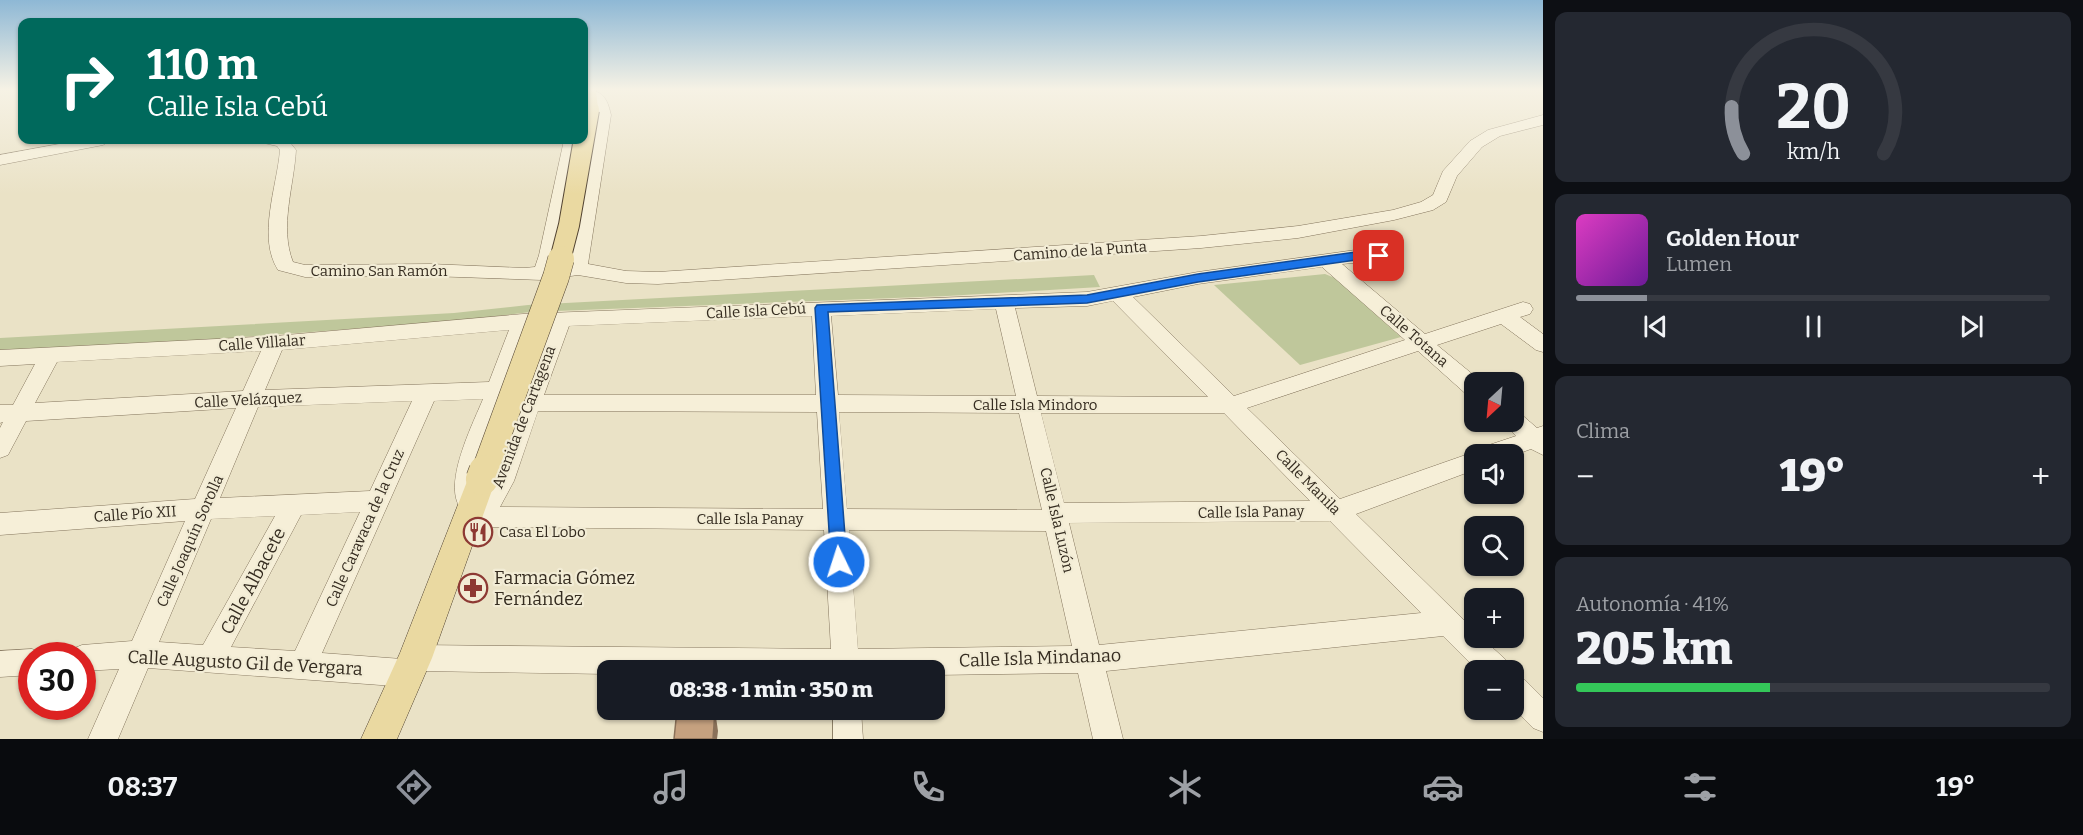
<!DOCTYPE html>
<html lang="es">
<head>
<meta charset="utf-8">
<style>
	:root { --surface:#171b24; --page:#242831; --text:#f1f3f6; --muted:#9ea1a6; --line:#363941; --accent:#8c9099 }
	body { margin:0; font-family:Bitter,serif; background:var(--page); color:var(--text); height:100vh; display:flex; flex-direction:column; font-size:22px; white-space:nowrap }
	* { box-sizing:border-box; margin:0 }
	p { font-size:20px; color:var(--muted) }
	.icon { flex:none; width:33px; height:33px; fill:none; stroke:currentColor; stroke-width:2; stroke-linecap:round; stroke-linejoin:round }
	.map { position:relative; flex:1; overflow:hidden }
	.sheet { display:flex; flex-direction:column; gap:12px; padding:12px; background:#0d0f14; width:540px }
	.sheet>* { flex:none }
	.top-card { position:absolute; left:18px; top:18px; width:570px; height:126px; border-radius:12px; box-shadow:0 2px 4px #0004; background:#00695c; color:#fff; overflow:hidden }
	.needle { width:39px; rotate:206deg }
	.buttons { position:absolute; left:1464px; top:372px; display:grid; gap:12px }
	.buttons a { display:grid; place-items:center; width:60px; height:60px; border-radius:12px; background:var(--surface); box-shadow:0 2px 4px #0004; font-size:30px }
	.speed { position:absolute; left:18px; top:642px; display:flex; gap:12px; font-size:30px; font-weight:700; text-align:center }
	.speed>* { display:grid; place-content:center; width:78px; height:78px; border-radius:50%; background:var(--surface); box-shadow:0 2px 4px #0004; line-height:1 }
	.speed .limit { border:9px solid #d22; background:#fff; color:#111 }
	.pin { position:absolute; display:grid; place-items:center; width:51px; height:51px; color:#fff; margin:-26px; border-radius:12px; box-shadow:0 3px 9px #0006 }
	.me { position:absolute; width:66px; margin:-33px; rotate:356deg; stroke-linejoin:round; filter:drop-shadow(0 0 4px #0008) }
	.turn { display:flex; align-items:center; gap:21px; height:126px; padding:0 30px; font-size:27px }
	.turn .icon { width:78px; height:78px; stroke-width:2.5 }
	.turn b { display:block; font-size:42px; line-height:51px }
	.big { font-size:45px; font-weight:800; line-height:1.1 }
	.sheet .widget { flex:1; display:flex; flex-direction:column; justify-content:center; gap:9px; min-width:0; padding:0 21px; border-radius:12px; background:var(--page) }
	.sheet .dial { align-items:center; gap:0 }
	.dial svg { height:156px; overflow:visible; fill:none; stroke:var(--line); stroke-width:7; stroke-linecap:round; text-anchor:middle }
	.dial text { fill:var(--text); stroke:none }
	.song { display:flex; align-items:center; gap:18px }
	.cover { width:72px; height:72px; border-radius:9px; background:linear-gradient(135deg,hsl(310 70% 55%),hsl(280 70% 35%)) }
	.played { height:6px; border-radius:3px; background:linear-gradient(90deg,var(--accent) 15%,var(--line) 15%) }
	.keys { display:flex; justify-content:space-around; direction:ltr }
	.heat { display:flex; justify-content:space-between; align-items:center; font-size:33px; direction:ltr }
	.charge { height:9px; border-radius:4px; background:linear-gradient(90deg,#34c759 41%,var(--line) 0) }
	.trip { position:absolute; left:597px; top:660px; width:348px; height:60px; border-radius:12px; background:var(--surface); box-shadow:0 2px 4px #0004; font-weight:800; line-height:60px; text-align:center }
	.tabs { display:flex; height:96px; justify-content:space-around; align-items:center; background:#090b0e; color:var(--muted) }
	.tabs .icon { width:42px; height:42px }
	.tabs .selected { color:var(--accent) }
	.tabs b { font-size:27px; color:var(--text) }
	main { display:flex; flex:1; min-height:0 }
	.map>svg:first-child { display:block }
</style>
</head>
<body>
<main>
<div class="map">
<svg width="1543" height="739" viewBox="0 0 1543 739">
	<rect width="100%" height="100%" fill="#eae2c6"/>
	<g fill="#bfc79b">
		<polygon points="1325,274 1335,278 1401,337 1300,365 1214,285"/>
		<polygon points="1094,275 1100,287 947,296 530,312 458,321 189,341 0,351 0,338 454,313 528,305"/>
	</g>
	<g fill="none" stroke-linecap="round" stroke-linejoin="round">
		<g stroke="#84755d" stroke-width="1">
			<g id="minor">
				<path d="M584 90C602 90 607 97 611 115L588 264 626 271 658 272 1201 236 1298 226 1393 210 1421 202 1433 195 1443 171 1470 141 1488 130 1543 115V125L1500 136 1482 147 1457 176 1446 202 1433 210 1394 220 1298 238 1201 248 658 284 626 283 578 275 542 280 430 276 305 277 278 270C257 237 277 187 280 150L277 146 264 143 262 140H288L296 150C294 186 279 227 293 262L305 265 430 264 524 268 535 267 539 255 564 140H580L554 265 570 264 595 115 593 102 584 94Z"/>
				<polygon points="81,140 111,140 103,145 0,165 0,155"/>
				<path d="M1356 250 1386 252 1388 256 1386 260 1342 264 1425 334 1523 302 1530 304 1533 309 1530 314 1520 317 1543 334V352L1536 350 1501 324 1437 345 1482 382H1474V396L1466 394 1418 351 1247 408 1340 499 1474 452 1480 454 1483 447 1516 436 1503 422H1514V412L1522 415 1537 428 1543 426V455L1531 449 1514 455 1474 454V470L1356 514 1474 630V638H1482L1506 660 1510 670H1477L1443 636 1106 671 1123 739H1093L1078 673 934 675V670H608V674L421 671 418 683 408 687 148 668 118 739H88L119 669 82 671V656H69L72 649 82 645 132 641 185 521 0 535V513L195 499 236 408 26 421 8 455 0 458V428L3 422 0 423V405H13L35 364 0 366V350L275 336 523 314 1087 292 1198 272ZM1322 267 1405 340 1234 396 1133 297 1198 284ZM1113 301 1208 397 1037 396 1015 308 1087 306ZM996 309 1016 396 838 395 831 316ZM812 316 816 395H544L569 326ZM548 327 491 478 481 496 478 487 480 465 530 329ZM509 330 489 382 265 390 282 350ZM261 351 243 391 35 403 57 362ZM483 399C473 424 436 495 467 514L461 524 464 531 473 535 486 527 824 530 831 649 415 645 405 649 402 659 322 653 434 401ZM412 401 370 491 220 498 258 407ZM538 411 817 412 823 509 500 507 514 481ZM839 412 1019 413 1042 510 847 509ZM1041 413H1224L1310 501 1064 503ZM360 512 295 651 231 647 301 515ZM275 516 203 645 159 642 211 519ZM1330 521 1421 613 1099 645 1069 523ZM849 530 1046 531 1072 646 858 649Z"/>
				<polygon points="32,649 42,653 43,656 32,656 32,675 0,677 0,651"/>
				<polygon points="1514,675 1524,679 1543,698 1543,732 1533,728 1514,709"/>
				<polygon points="833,710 861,710 863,739 833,739"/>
			</g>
		</g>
		<g stroke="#524331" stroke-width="1">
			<g id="major">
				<polygon points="584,90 596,90 598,110 596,114 584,114"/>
				<polygon points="482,467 492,471 496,479 432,658 397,739 361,739 400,653 468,479 472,471"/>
			</g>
		</g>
		<use href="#minor" fill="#f6efd8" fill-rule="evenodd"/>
		<use href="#major" fill="#ead9a1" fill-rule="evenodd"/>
		<g stroke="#524331" stroke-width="22" stroke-linecap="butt">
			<polyline id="major-bridge-far2" points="560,260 569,225 589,110"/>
		</g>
		<g stroke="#524331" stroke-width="27" stroke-linecap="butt">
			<polyline id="major-bridge-far1" points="484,473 556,277 561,259"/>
		</g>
		<g stroke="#524331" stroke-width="33" stroke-linecap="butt">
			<polyline id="major-bridge" points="482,479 485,471"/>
		</g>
		<use href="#major-bridge-far2" stroke="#ead9a1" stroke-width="20"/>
		<use href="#major-bridge-far1" stroke="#ead9a1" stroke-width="26"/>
		<use href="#major-bridge" stroke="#ead9a1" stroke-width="32"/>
	</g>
	<polygon fill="#8a7159" points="715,710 718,731 717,739 713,739"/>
	<polygon fill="#c5a17f" stroke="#8a7159" stroke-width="1.5" points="677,710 715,710 713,739 674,739"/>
	<linearGradient id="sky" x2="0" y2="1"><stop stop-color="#8eb8d5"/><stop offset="0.46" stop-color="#f6f2e5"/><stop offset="1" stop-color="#f6f2e5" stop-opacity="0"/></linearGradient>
	<rect width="1543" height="194" fill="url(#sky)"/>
	<polygon fill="#1a73e8" stroke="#114b97" stroke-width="1.5" points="1356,252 1379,252 1385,256 1379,260 1356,260 1198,282 1087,303 828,312 847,562 845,567 839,569 833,567 831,562 815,308 817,305 1087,295 1198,274"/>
	<defs>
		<g id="restaurant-ring" transform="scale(1.5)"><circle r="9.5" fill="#f2ecd5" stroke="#8d3933" stroke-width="1.5"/><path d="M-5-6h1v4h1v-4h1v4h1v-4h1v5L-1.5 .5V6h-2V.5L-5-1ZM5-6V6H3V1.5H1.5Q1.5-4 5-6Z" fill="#8d3933"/></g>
		<g id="pharmacy-ring" transform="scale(1.5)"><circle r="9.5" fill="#f2ecd5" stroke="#8d3933" stroke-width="1.5"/><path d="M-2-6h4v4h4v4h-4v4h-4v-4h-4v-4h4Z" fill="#8d3933"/></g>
	</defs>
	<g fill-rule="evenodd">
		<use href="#restaurant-ring" x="478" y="532"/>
		<use href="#pharmacy-ring" x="473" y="588"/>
	</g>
	<g text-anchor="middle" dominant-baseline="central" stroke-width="4.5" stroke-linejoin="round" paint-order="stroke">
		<g font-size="15" fill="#352c20" stroke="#f2ecd5">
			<text transform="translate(1080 251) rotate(-4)">Camino de la Punta</text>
			<text x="379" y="271">Camino San Ramón</text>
			<text transform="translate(756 311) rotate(-3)">Calle Isla Cebú</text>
			<text transform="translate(1414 336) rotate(41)">Calle Totana</text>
			<text transform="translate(262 343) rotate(-4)">Calle Villalar</text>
			<text transform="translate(248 400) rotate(-3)">Calle Velázquez</text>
			<text x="1035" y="405">Calle Isla Mindoro</text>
			<text transform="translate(524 417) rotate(-69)">Avenida de Cartagena</text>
			<text transform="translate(1308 482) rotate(45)">Calle Manila</text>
			<text transform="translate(1251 512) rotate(-1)">Calle Isla Panay</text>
			<text transform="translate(135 514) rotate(-4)">Calle Pío XII</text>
			<text x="750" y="519">Calle Isla Panay</text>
			<text transform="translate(1057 520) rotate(77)">Calle Isla Luzón</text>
			<text transform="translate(365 528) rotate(-66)">Calle Caravaca de la Cruz</text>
			<text transform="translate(190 541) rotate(-66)">Calle Joaquín Sorolla</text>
		</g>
		<g font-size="15" fill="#352c20" stroke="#f2ecd5" text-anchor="start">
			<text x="499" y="532">Casa El Lobo</text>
		</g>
		<g font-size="18" fill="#352c20" stroke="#f2ecd5" text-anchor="start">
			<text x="494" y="578">Farmacia Gómez<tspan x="494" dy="21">Fernández</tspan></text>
		</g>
		<g font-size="18" fill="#352c20" stroke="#f2ecd5">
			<text transform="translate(253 581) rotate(-62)">Calle Albacete</text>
			<text transform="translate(1040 658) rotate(-2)">Calle Isla Mindanao</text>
			<text transform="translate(245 663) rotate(3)">Calle Augusto Gil de Vergara</text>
		</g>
	</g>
</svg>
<div class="buttons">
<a><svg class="needle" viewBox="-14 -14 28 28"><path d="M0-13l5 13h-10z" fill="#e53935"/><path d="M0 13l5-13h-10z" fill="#9ea1a6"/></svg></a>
<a><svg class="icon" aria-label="sound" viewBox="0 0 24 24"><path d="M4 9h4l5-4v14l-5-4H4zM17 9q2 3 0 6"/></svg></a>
<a><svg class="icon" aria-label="search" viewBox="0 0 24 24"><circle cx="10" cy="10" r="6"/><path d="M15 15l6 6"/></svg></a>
<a>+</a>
<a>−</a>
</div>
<div class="speed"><div class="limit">30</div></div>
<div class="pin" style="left:1379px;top:256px;background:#d93025"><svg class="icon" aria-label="arrive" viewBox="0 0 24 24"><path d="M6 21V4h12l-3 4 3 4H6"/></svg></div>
<svg class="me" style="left:839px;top:562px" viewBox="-20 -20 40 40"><circle r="17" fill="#1a73e8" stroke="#fff" stroke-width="3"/><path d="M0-11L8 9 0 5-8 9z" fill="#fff"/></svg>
<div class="trip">08:38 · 1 min · 350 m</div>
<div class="top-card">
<div class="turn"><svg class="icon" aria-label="right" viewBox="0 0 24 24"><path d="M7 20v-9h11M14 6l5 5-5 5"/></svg><div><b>110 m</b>Calle Isla Cebú</div></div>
</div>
</div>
<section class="sheet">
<div class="widget dial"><svg viewBox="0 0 100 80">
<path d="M14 69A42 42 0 1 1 86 69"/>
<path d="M14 69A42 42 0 0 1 8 45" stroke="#8c9099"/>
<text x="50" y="56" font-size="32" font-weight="700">20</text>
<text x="50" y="72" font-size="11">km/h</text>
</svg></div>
<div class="widget">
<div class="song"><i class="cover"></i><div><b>Golden Hour</b><p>Lumen</p></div></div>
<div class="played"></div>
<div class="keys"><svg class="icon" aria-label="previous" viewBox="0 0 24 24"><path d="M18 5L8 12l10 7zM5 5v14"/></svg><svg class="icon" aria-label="pause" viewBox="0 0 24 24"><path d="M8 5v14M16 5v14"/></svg><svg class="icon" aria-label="next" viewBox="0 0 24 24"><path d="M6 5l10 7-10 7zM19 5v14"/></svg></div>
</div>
<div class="widget"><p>Clima</p>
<div class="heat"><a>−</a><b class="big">19°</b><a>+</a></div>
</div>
<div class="widget"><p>Autonomía · 41%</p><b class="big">205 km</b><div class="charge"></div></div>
</section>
</main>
<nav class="tabs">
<b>08:37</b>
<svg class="icon selected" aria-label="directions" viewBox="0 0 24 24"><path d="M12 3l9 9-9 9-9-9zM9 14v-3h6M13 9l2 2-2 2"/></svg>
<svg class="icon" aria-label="music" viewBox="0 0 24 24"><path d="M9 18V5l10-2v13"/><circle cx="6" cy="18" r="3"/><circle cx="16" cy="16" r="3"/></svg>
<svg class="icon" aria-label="phone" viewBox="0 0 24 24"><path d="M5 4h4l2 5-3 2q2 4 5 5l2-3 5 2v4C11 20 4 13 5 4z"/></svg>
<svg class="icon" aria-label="climate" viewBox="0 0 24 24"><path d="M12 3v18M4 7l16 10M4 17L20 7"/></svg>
<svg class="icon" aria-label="car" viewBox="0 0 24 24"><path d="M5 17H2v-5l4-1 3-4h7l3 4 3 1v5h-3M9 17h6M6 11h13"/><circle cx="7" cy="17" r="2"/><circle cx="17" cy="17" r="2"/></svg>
<svg class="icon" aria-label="filters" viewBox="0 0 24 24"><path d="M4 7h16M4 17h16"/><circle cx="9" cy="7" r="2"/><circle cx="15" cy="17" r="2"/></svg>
<b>19°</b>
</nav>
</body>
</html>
